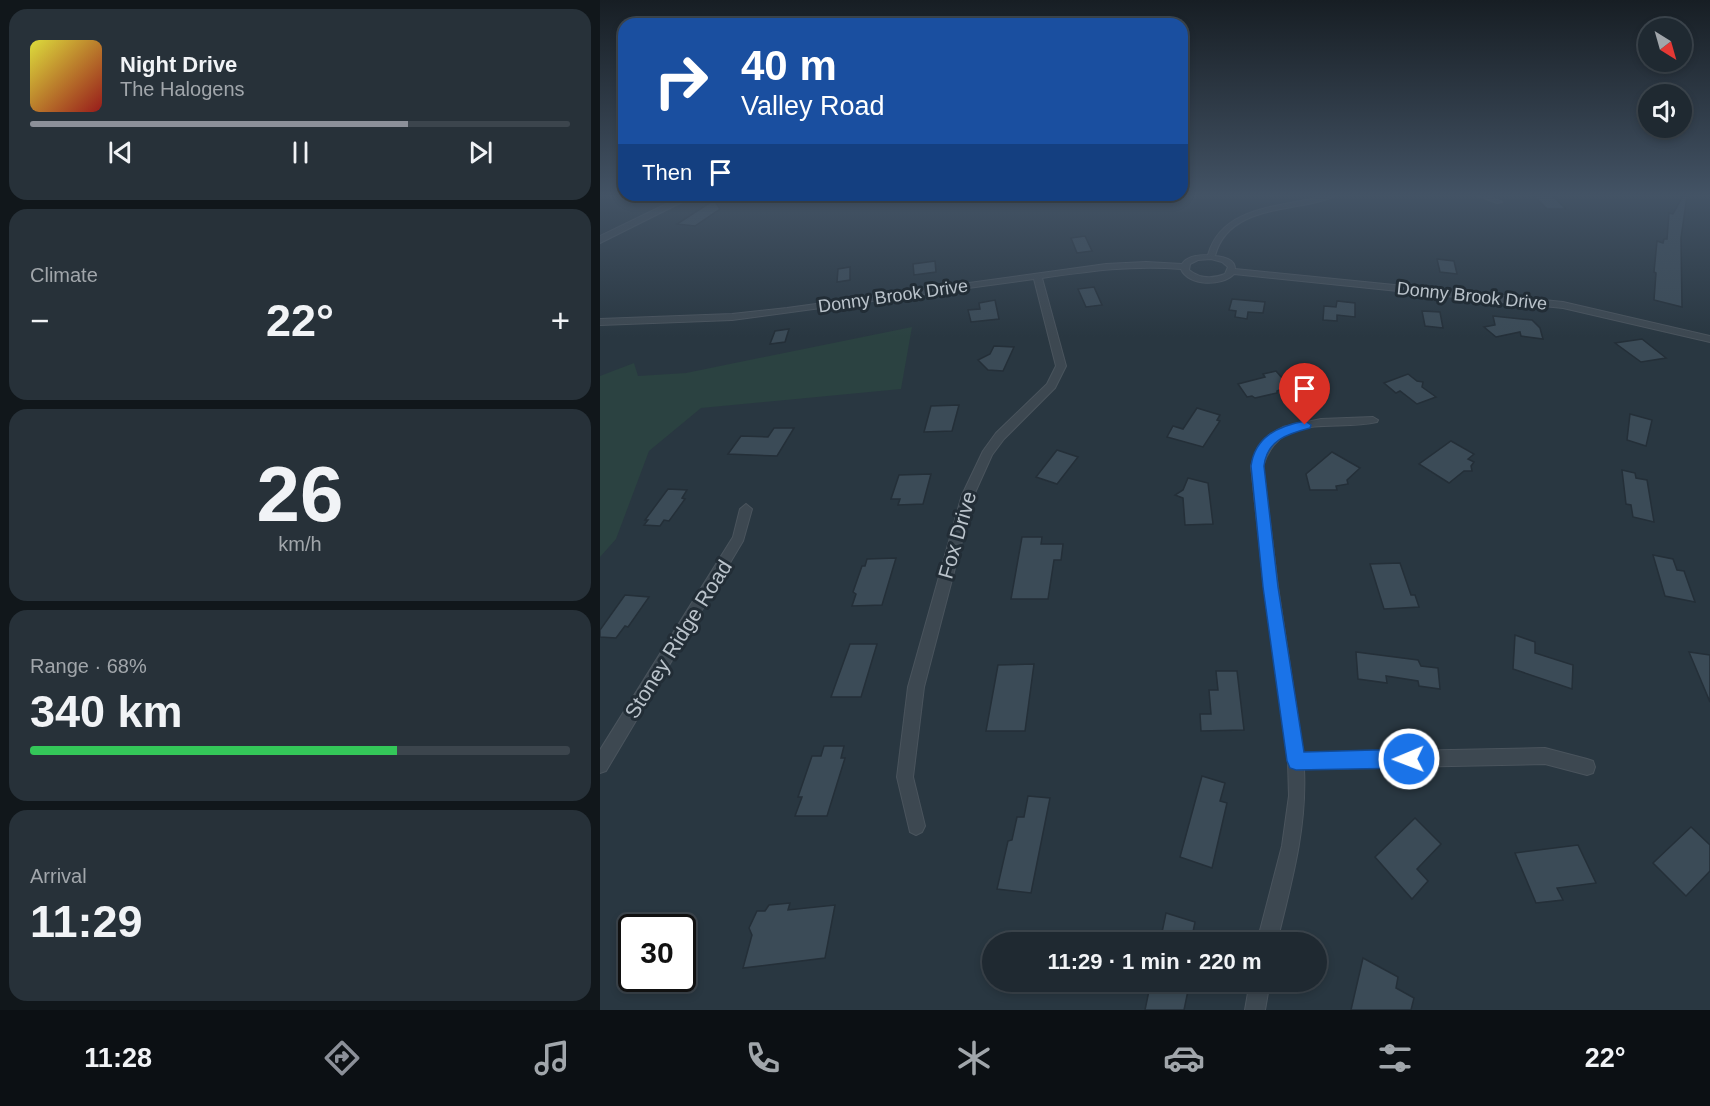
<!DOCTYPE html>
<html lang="en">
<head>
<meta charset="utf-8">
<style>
	:root { --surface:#1f2931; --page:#273139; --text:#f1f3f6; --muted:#a1a6ab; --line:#3c454d; --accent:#8c9099 }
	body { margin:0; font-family:Arial,sans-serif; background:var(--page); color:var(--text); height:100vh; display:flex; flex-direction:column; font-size:22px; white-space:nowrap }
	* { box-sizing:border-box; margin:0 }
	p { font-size:20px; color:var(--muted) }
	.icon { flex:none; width:33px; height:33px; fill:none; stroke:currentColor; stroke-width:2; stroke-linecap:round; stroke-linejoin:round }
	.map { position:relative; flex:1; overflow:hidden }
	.drawer { display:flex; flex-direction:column; gap:9px; padding:9px; background:#11171b; width:600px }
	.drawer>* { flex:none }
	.hud { position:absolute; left:18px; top:18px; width:570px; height:183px; border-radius:18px; box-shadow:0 3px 9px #0003,0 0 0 2px var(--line); background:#1a4fa0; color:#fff; overflow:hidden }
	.needle { width:39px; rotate:143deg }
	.tools { position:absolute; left:1038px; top:18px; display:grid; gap:12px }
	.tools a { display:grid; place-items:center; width:54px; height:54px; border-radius:50%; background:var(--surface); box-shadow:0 3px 9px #0003,0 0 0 2px var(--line); font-size:30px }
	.speed { position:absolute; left:18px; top:914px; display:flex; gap:12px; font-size:30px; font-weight:700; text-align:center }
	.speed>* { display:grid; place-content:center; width:78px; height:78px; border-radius:50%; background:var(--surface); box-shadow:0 3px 9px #0003,0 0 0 2px var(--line); line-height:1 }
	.speed .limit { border:3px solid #111; border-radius:9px; background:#fff; color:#111 }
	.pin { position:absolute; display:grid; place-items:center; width:51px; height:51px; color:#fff; margin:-62px -26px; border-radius:50% 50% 50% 0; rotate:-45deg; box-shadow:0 0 6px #0007 }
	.pin .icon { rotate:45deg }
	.me { position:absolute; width:66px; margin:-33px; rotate:269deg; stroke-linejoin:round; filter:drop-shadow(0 0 4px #0008) }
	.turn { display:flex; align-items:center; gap:21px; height:126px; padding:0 24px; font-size:27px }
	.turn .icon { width:78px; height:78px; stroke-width:2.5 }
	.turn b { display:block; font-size:42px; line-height:51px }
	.then { display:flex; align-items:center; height:57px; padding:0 24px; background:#0003; gap:12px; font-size:22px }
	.big { font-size:45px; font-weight:600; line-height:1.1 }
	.drawer .widget { flex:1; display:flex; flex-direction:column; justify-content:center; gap:9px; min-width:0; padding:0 21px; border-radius:18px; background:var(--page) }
	.drawer .dial { align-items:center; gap:0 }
	.dial b { font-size:78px; line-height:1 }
	.song { display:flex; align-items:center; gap:18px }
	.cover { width:72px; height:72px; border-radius:9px; background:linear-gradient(135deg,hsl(60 70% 55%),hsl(0 70% 35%)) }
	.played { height:6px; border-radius:3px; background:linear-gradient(90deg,var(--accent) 70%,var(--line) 70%) }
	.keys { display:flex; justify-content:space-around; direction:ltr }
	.heat { display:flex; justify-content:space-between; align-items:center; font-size:33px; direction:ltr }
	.charge { height:9px; border-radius:4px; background:linear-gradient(90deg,#34c759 68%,var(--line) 0) }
	.trip { position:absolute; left:382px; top:932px; width:345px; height:60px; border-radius:30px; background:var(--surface); box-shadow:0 3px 9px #0003,0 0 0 2px var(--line); font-weight:600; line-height:60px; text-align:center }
	.dock { display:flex; height:96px; justify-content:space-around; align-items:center; background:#0c1014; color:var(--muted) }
	.dock .icon { width:42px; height:42px }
	.dock .on { color:var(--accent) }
	.dock b { font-size:27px; color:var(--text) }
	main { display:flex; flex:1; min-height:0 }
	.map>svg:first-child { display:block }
</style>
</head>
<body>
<main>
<section class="drawer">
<div class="widget">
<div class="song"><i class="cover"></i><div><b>Night Drive</b><p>The Halogens</p></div></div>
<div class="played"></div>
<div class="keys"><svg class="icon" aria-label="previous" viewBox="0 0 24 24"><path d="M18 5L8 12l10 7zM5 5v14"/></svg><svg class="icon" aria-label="pause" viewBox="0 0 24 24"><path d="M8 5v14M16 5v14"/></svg><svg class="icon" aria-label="next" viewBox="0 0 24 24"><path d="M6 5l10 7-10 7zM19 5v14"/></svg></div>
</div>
<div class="widget"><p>Climate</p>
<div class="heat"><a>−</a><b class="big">22°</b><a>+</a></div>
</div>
<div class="widget dial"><b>26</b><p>km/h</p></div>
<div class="widget"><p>Range · 68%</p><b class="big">340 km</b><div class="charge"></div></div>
<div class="widget"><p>Arrival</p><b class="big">11:29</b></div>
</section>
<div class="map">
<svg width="1110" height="1010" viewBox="0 0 1110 1010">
	<rect width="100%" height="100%" fill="#293741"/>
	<polygon fill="#2b4241" points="312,327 301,389 101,408 49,451 16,539 0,557 0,376 34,363 38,376 86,373"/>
	<g fill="#3b4b57" stroke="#242f38" stroke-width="1.5">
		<polygon points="934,196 953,196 966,209 947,209"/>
		<polygon points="1083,196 1087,196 1081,238 1082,307 1054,300 1056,273 1054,272 1057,241 1063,243 1064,239 1067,239 1069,213 1073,214"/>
		<polygon points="114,200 120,209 95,226 77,224"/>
		<polygon points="485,236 492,251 477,253 471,238"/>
		<polygon points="837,259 854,261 857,274 840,272"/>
		<polygon points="335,261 336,272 314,275 313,264"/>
		<polygon points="250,267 250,280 237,282 238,269"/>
		<polygon points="494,287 502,305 486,307 478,289"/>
		<polygon points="632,299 665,302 663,313 648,312 647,319 635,317 636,311 629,310"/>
		<polygon points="395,300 399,319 371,322 368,310 380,309 379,303"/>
		<polygon points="737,301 755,303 755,317 737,315 737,321 723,320 724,306 736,307"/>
		<polygon points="822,311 840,312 843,328 825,326"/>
		<polygon points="893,316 932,320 940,328 943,339 921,336 920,332 896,337 884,327 895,325"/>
		<polygon points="189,329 185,342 170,344 175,331"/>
		<polygon points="1042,339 1066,358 1041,362 1015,343"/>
		<polygon points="394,346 414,347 403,371 388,370 378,360 390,354"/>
		<polygon points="676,371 689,386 677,391 677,393 655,398 652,396 647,397 638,384 665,377 663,374"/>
		<polygon points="808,374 817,381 823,382 822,387 836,397 817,404 800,391 796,393 784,383"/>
		<polygon points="359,405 352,431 324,432 331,406"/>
		<polygon points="597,408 620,415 617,420 620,421 603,447 567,437 573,426 583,429"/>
		<polygon points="1030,414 1052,420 1046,446 1027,440"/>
		<polygon points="174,428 194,428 177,456 128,454 141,436 168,437"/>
		<polygon points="851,441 874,454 868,459 874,462 871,466 872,471 864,471 849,483 819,464"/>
		<polygon points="457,450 478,457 457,484 436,477"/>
		<polygon points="732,452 760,468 747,480 748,484 736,486 737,490 710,490 706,474"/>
		<polygon points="1022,470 1035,473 1036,478 1047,480 1054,522 1033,517 1031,505 1026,504"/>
		<polygon points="331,474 323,504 298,505 300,499 291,499 299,475"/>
		<polygon points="588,478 608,483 613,524 585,525 583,498 575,495 583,490"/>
		<polygon points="68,489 87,490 82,498 85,499 69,521 64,520 60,526 44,525 48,520 45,520"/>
		<polygon points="422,537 442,537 441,544 463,544 461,560 454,560 448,599 411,599"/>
		<polygon points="1053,555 1073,559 1077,570 1084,571 1095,602 1065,596"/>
		<polygon points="296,558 282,605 252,606 256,594 253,592 262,566 265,566 267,559"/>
		<polygon points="800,563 811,595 815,595 819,607 784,609 770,564"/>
		<polygon points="25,595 49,597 28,627 25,626 16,638 0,637 0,630"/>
		<polygon points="915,635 935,642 935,653 973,665 972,689 913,669"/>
		<polygon points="250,644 277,644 261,697 231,697"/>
		<polygon points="756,652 818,660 821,666 838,668 840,689 819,686 818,681 786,676 787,683 758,679"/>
		<polygon points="1089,652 1110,655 1110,702"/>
		<polygon points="434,664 425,731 386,731 398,665"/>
		<polygon points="616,671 637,671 644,730 601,731 600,714 611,714 609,690 618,690"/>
		<polygon points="224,746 244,746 241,758 245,758 227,816 195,816 202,797 198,797 212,756 221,756"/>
		<polygon points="602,776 625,783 620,801 627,803 612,868 580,857"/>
		<polygon points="428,796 450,798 431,893 397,889 408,841 412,840 417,817 424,817"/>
		<polygon points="815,818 841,844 817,869 828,881 812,899 775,857"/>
		<polygon points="1091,827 1110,845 1110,871 1086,896 1053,863"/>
		<polygon points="978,845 996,883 957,888 963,900 936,903 915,853"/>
		<polygon points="190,903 188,910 235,905 225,958 143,968 152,935 149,928 157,911 165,911 169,905"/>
		<polygon points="566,913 595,922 591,942 560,942"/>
		<polygon points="763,958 798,977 796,988 814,998 811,1010 751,1010"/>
		<polygon points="551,981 590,981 584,1010 545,1010"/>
	</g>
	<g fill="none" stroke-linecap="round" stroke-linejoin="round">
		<g stroke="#4a545d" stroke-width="2">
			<g id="minor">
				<path d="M724 196H735C728 200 717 202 708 204 672 211 626 214 615 256 624 257 635 259 635 269L963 302 1110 336V342L963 308 634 274C622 287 588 286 581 269 533 265 490 271 442 278L466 366 455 388 404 439 392 455 374 495 324 687 313 777 325 826 322 832 316 835 310 832 297 777 308 687 362 495 383 451 396 433 447 384 456 366 434 279 132 320 0 325V319L132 314 187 308 506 264 546 262 582 264C587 256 598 255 608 255 622 205 683 207 724 196ZM611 259 622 262 628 267 625 274C612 279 600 279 589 270L590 264 598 260Z"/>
				<polygon points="879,196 888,196 902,202 897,203"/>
				<path d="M773 417 778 420 777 422C734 432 680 411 663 466L678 587 703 753 945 748 987 759 993 761 995 767 993 773 987 775 945 764 704 769C707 829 691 884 677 942H657L682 846 689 796 688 761 664 587 651 466 658 447 669 435 683 427 721 419Z"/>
				<polygon points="146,504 152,509 143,541 6,771 0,773 0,750 133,537 140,509"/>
				<polygon points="650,981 670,981 665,1010 645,1010"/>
			</g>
		</g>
		<g stroke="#4a545d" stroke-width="2">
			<polygon id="tertiary" points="83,196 94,196 0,243 0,236"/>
		</g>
		<use href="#minor" fill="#3d4851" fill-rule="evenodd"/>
		<use href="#tertiary" fill="#3d4851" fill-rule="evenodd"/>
	</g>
	<linearGradient id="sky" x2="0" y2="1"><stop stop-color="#171e24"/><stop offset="0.58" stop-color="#435365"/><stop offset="1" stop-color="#435365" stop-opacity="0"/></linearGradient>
	<rect width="1110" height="337" fill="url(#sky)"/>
	<path fill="#1a73e8" stroke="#114b97" stroke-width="1.5" d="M705 421 711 425 710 428C687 434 667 440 664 466L678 587 704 752 809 749 816 752 819 759 816 765 809 768 696 770 690 768 687 761 663 587 651 466C655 436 679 426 705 421Z"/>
	<g text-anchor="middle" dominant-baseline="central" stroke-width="6" stroke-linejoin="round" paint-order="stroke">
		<g font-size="18" fill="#bac3cb" stroke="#222d36">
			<text transform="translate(293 296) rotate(-8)">Donny Brook Drive</text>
			<text transform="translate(872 296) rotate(6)">Donny Brook Drive</text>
		</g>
		<g font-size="21" fill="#bac3cb" stroke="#222d36">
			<text transform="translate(357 535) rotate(-74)">Fox Drive</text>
			<text transform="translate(78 639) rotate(-58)">Stoney Ridge Road</text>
		</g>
	</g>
</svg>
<div class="tools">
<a><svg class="needle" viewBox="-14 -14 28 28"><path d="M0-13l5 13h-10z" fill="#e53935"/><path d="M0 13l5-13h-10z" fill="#a1a6ab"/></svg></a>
<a><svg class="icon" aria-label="sound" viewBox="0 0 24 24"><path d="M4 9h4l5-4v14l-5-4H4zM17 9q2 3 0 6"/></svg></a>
</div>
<div class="speed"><div class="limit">30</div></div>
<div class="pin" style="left:705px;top:425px;background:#d93025"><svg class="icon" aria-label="arrive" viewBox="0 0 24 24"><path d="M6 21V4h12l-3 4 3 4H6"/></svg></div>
<svg class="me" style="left:809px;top:759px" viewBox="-20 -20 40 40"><circle r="17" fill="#1a73e8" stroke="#fff" stroke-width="3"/><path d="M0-11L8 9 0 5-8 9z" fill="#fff"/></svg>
<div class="trip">11:29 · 1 min · 220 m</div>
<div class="hud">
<div class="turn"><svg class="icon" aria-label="right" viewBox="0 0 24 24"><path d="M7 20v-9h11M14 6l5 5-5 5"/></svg><div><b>40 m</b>Valley Road</div></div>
<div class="then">Then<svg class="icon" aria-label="arrive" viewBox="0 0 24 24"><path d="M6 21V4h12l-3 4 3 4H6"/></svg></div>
</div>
</div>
</main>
<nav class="dock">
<b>11:28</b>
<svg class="icon on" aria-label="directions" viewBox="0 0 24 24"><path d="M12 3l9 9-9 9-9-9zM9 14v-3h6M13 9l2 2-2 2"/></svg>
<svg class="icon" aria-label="music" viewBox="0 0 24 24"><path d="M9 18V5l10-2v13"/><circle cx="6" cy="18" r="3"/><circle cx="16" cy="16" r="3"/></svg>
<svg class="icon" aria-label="phone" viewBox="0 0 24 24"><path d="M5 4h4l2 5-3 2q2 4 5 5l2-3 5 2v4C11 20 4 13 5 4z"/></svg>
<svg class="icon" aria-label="climate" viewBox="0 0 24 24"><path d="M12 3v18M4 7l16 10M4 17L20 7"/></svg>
<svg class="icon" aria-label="car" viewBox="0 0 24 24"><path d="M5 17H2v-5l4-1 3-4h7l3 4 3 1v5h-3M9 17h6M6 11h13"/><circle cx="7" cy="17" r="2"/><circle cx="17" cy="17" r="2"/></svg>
<svg class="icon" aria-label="filters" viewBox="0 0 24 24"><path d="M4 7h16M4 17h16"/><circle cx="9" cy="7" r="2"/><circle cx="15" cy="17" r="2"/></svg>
<b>22°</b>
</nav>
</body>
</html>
